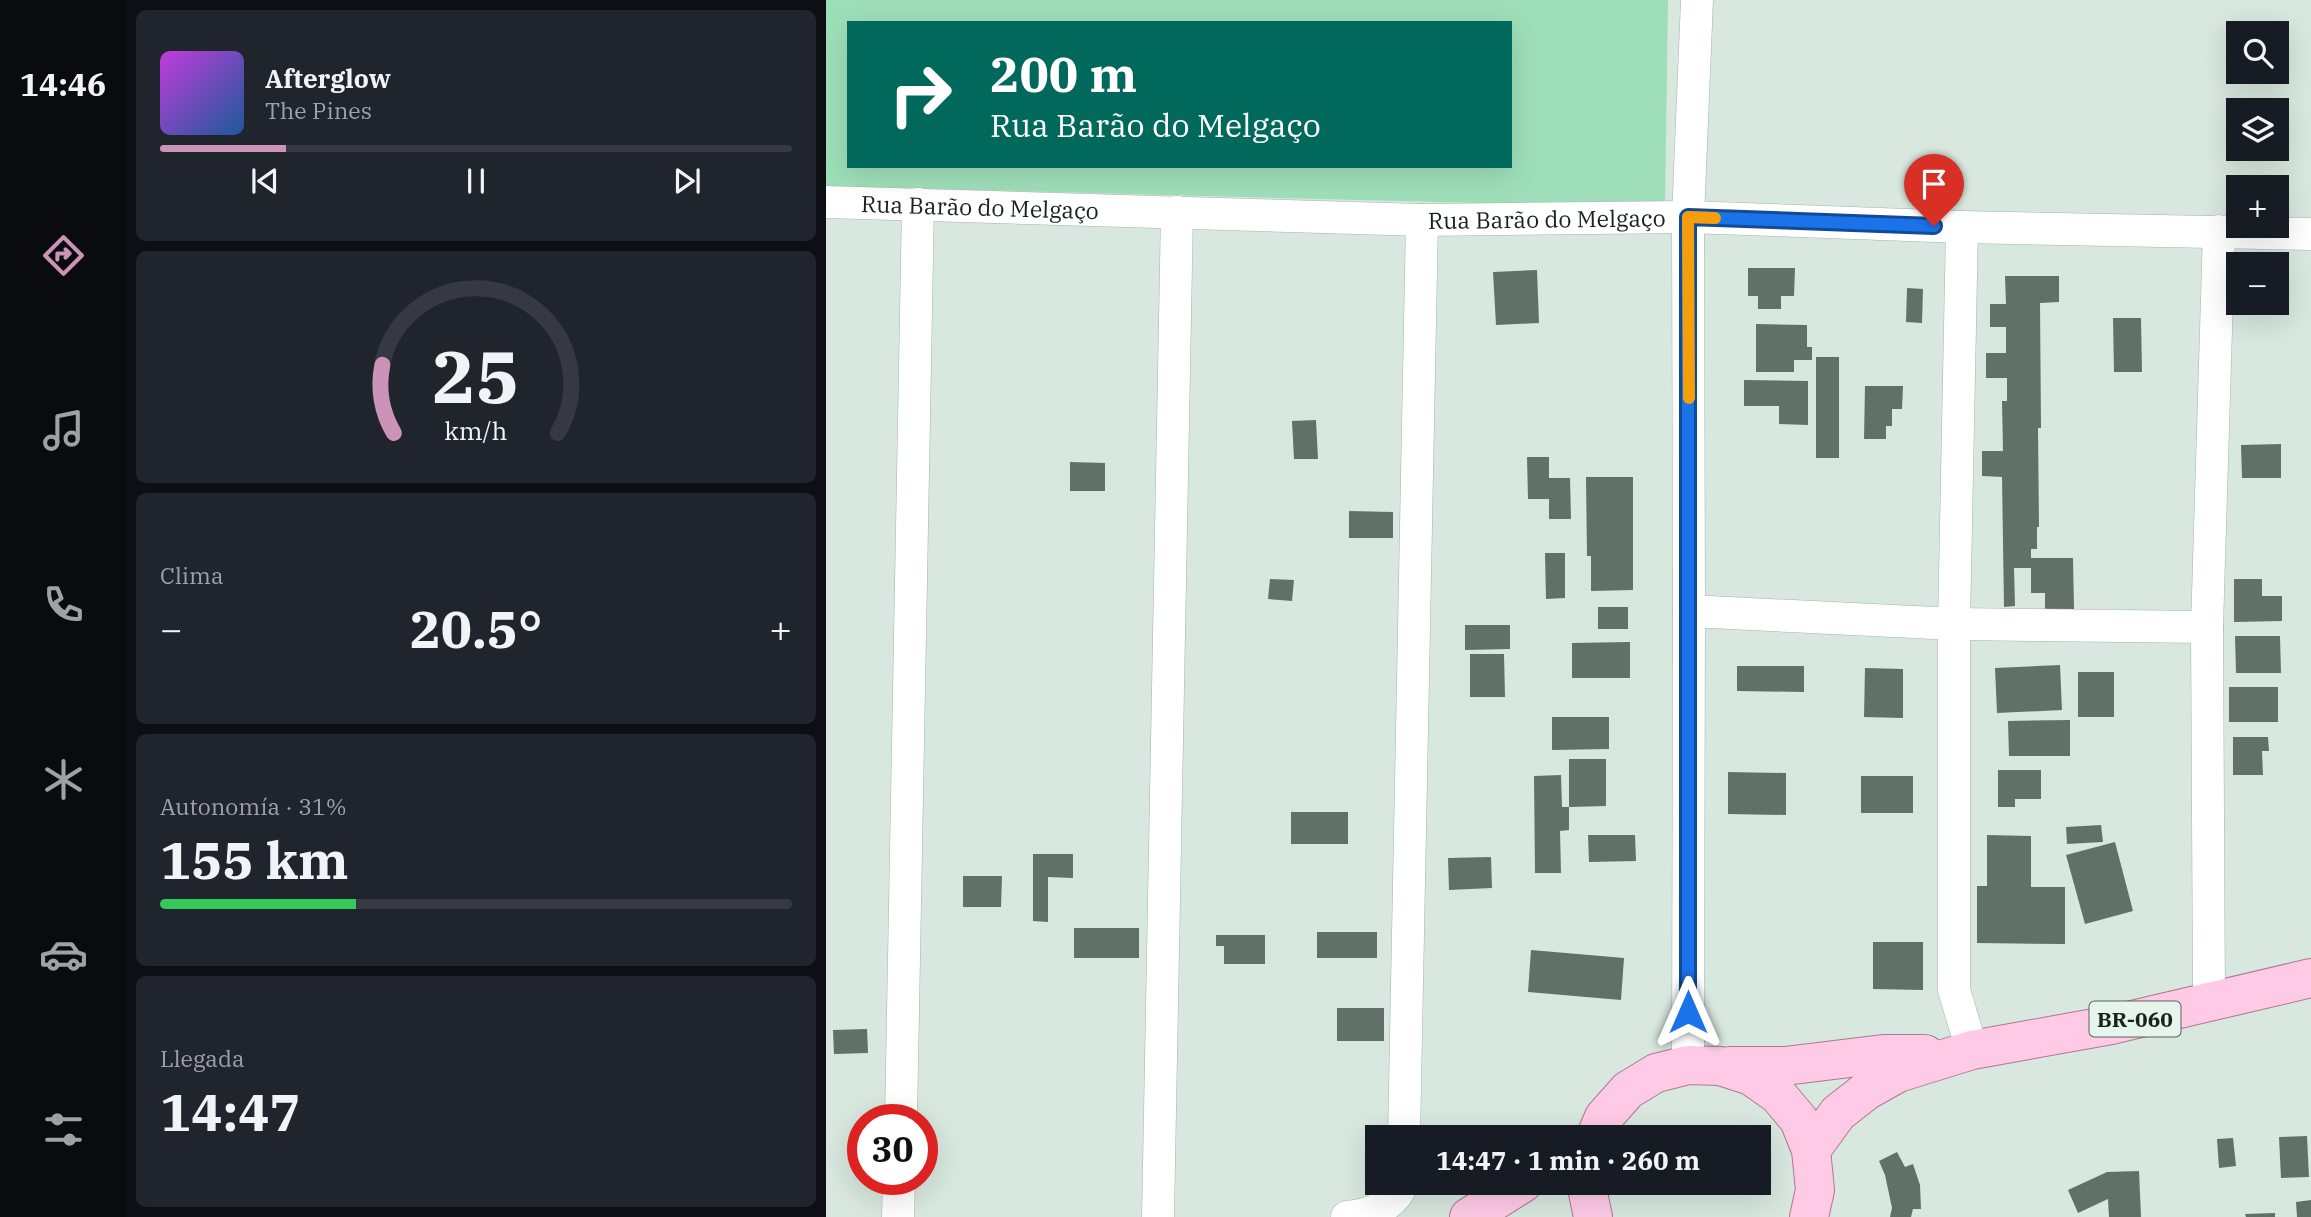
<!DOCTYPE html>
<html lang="es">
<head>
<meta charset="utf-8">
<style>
	:root { --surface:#171b24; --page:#20242c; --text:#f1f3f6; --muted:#9ea1a6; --line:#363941; --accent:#cc93b9 }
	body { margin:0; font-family:"IBM Plex Serif",serif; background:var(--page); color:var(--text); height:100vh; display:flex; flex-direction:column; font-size:26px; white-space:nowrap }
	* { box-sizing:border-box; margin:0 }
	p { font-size:23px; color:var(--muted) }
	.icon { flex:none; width:38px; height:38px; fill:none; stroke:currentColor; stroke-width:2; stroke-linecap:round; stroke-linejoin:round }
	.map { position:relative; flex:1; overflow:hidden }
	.details { display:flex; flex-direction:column; gap:10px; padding:10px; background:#0d0f14; width:700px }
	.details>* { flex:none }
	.top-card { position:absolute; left:21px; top:21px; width:665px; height:147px; border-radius:0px; box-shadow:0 7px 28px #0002; background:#00695c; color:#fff; overflow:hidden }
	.tools { position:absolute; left:1400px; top:21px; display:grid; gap:14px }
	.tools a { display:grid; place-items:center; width:63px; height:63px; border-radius:0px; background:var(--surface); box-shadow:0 7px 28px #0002; font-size:35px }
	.speed { position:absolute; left:21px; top:1104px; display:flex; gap:14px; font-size:35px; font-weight:700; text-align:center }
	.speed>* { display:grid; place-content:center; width:91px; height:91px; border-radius:50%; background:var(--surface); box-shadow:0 7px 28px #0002; line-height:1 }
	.speed .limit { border:10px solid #d22; background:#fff; color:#111 }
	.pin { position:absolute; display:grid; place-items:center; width:60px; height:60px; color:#fff; margin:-72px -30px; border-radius:50% 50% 50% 0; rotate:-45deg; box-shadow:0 0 7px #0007 }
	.pin .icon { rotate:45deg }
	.me { position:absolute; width:77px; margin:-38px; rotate:0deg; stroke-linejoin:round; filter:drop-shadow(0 0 5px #0008) }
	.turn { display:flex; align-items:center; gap:24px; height:147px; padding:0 28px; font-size:32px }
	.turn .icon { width:91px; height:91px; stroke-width:2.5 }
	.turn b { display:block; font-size:49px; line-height:60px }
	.big { font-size:52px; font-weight:700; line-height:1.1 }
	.details .tile { flex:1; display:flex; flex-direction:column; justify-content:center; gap:10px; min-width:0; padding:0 24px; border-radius:10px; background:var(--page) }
	.details .dial { align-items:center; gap:0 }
	.dial svg { height:182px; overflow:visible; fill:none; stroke:var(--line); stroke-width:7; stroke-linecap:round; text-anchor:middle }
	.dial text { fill:var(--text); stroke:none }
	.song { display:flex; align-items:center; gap:21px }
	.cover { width:84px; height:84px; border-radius:10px; background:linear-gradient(135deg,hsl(290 70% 55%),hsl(210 70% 35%)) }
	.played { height:7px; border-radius:4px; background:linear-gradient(90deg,var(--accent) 20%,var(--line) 20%) }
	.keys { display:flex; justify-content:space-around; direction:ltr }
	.heat { display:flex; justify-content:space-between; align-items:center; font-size:38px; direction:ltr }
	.charge { height:10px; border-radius:5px; background:linear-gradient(90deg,#34c759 31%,var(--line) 0) }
	.trip { position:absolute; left:539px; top:1125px; width:406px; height:70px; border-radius:0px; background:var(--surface); box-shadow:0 7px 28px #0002; font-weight:700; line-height:70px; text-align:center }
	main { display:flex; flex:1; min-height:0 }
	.tab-bar { display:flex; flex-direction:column; width:126px; justify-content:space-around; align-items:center; background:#090b0e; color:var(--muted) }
	.tab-bar .icon { width:49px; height:49px }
	.tab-bar .on { color:var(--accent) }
	.tab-bar b { font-size:32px; color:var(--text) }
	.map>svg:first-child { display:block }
</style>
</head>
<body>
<main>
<nav class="tab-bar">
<b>14:46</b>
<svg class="icon on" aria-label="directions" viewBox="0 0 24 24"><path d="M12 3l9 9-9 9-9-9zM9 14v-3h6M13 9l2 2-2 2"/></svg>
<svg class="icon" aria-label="music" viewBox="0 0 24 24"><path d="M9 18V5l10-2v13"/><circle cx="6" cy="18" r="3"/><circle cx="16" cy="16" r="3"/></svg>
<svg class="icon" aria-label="phone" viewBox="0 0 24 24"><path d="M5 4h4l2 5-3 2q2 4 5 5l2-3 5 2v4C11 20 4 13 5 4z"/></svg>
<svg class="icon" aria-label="climate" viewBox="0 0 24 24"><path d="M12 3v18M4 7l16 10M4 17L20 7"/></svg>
<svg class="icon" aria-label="car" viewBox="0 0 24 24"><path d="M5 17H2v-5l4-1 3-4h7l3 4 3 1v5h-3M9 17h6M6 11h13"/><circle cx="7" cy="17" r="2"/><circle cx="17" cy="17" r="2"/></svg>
<svg class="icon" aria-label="filters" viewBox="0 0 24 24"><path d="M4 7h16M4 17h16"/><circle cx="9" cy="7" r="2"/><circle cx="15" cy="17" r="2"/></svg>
</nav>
<section class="details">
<div class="tile">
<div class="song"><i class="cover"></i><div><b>Afterglow</b><p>The Pines</p></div></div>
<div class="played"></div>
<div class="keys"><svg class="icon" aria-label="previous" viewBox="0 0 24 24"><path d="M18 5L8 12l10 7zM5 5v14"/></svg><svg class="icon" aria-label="pause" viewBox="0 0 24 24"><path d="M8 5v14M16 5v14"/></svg><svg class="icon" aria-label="next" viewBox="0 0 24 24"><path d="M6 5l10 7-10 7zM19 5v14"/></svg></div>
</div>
<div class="tile dial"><svg viewBox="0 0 100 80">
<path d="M14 69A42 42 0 1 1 86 69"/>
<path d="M14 69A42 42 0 0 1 9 39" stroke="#cc93b9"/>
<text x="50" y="56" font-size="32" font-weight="700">25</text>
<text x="50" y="72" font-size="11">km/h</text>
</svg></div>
<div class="tile"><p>Clima</p>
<div class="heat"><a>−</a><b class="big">20.5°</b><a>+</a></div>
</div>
<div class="tile"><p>Autonomía · 31%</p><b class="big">155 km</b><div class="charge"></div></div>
<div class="tile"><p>Llegada</p><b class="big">14:47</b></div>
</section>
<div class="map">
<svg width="1485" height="1217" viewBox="0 0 1485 1217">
	<rect width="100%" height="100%" fill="#d8e8de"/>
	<path fill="#9edfb9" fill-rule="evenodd" d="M0 0H842L839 208 0 186ZM23 23H684V166H23Z"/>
	<g fill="#627168">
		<polygon points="922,268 969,268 968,296 955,296 955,309 932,309 932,296 922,296"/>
		<polygon points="711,270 713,323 670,325 667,272"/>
		<polygon points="1179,276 1233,276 1233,302 1214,303 1215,428 1212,428 1213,527 1211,527 1211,549 1205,549 1205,558 1247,558 1248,609 1219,609 1219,593 1205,593 1205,568 1188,568 1189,606 1178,607 1176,477 1156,476 1156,451 1177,451 1176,401 1181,401 1181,378 1160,378 1160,353 1180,353 1180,327 1164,327 1164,304 1180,304"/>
		<polygon points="1081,288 1097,289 1096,323 1080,322"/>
		<polygon points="1287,318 1315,318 1316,372 1288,372"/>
		<polygon points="930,324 981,325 981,347 986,347 986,360 968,360 968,372 930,372"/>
		<rect x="990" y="357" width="23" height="101"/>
		<polygon points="918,380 982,381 982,425 953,424 953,406 918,406"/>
		<polygon points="1039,386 1077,386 1076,409 1066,409 1066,426 1060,426 1060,439 1038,439"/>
		<polygon points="490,420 492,459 468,459 466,421"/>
		<polygon points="1455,444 1455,478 1416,478 1415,445"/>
		<polygon points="701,457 723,457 723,478 744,478 745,519 723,519 723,499 702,499"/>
		<polygon points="244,462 279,463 279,491 244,491"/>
		<polygon points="760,477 807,477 807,590 765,591 765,556 761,556"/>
		<polygon points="523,511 567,512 567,538 523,538"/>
		<polygon points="719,553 739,553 739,598 720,599"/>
		<polygon points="444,579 468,580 466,601 442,599"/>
		<polygon points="1408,579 1436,579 1436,596 1456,596 1456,621 1408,622"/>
		<rect x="772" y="607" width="30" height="22"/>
		<polygon points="639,625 684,625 684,649 639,650"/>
		<polygon points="1409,636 1454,636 1455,673 1410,673"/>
		<polygon points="804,642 804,678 746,678 746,643"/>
		<polygon points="644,654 678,654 679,697 644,697"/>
		<polygon points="1234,665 1236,710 1171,713 1169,668"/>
		<polygon points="911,666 978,666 978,692 911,691"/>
		<polygon points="1039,668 1077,669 1077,718 1038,717"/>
		<rect x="1252" y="672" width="36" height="45"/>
		<rect x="1403" y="687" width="49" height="35"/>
		<polygon points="726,717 783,717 783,749 726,750"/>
		<polygon points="1244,720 1244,756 1183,756 1182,721"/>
		<polygon points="1407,737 1442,737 1443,751 1436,751 1437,775 1407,775"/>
		<polygon points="743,759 780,759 780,806 743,807 743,830 734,831 735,873 709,873 708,776 735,775 736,807 743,807"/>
		<polygon points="1172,770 1215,770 1215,799 1189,799 1189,807 1172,807"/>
		<polygon points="902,772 960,773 960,815 902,814"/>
		<rect x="1035" y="776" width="52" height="37"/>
		<rect x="465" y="812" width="57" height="32"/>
		<polygon points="1275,825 1277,842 1241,844 1240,827"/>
		<polygon points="762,835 809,835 810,861 763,862"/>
		<polygon points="1161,835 1205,836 1205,887 1239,887 1239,944 1151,943 1151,886 1161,886"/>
		<polygon points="1289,842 1307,911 1259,924 1240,855"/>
		<polygon points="207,854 247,854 247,878 222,877 222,922 207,921"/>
		<polygon points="665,857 666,888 623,890 622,858"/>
		<polygon points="137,876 176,876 175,907 137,907"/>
		<rect x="248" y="928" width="65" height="30"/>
		<rect x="491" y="932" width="60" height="26"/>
		<polygon points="390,935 439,935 439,964 398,964 398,946 390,946"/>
		<polygon points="1047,942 1097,942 1097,990 1047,989"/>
		<polygon points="705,950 798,958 795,1000 702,992"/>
		<rect x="511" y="1008" width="47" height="33"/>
		<polygon points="41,1029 42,1053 8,1054 7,1030"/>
		<polygon points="1481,1136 1483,1177 1455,1178 1453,1137"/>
		<polygon points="1407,1138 1410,1166 1393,1168 1391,1139"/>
		<polygon points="1071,1152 1079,1167 1087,1164 1094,1185 1095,1209 1087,1209 1085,1217 1064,1217 1066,1208 1059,1175 1053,1161"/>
		<polygon points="1313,1171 1315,1217 1283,1217 1282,1199 1252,1213 1242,1190 1281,1172"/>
		<polygon points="1485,1200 1485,1217 1471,1217 1470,1202"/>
		<polygon points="1449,1213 1449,1217 1420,1217 1419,1214"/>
	</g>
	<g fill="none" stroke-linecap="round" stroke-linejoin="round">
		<g stroke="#a3b3a9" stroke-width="33">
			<g id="minor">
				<path id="s1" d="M0 202 596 220 862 217 1136 227 1485 234"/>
				<polyline points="1136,227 1128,624 1128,990 1146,1050"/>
				<polyline points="863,611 1128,624 1381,627"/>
				<polyline points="1383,1002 1381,627 1393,231"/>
				<polyline points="862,1065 863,611 862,217 871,0"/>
				<polyline points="75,1120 92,204"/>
				<polyline points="578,1138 596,220"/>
				<polyline points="72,1217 73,1180"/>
				<polyline points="332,1217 351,212"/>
				<path d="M521 1217C542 1215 570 1206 576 1183"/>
			</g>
		</g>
		<g stroke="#af7794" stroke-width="40">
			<g id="major">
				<polyline points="904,1066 959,1066 1057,1054 1099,1054"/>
				<polyline points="769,1138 778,1117 802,1090 830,1073 862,1065 894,1066 925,1076 952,1095 973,1120 985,1150 989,1190 983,1217"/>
				<polyline points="985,1150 1012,1113 1040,1091 1072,1073 1146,1050 1285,1025 1485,978"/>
				<polyline points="760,1183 767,1217"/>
				<polyline points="643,1217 697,1183"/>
			</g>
		</g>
		<use href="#minor" stroke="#fff" stroke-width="32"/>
		<use href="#major" stroke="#fecae5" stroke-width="38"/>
	</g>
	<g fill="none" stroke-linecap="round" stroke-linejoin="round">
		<g stroke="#114b97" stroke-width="18">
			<polyline id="route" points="862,1012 862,217 1108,226"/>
		</g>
		<use href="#route" stroke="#1a73e8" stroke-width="12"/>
		<polyline stroke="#f59e0b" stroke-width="12" points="863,398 862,217 889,218"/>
	</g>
	<g text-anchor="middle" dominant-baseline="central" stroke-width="5" stroke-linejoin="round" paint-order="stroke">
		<rect fill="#e5f5eb" stroke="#58615b" stroke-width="2" x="1263.5" y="1001.5" width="91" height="35" rx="5"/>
		<g font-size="21" font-weight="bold" fill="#1b211d">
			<text x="1309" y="1019">BR-060</text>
		</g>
		<g font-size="23" fill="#1b211d" stroke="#e5f5eb">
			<text stroke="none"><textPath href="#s1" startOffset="154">Rua Barão do Melgaço</textPath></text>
			<text stroke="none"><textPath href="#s1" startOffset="721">Rua Barão do Melgaço</textPath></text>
		</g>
	</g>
</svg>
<div class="tools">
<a><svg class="icon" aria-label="search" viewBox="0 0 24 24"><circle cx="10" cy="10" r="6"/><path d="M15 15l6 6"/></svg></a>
<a><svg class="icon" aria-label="layers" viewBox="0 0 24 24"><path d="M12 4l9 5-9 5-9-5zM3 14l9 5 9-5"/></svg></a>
<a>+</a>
<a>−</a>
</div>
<div class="speed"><div class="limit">30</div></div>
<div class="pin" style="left:1108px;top:226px;background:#d93025"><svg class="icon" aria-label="arrive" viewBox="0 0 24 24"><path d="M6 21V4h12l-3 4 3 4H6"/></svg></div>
<svg class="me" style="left:862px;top:1012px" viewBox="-20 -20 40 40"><path d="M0-17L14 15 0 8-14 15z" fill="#1a73e8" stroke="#fff" stroke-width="4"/></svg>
<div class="trip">14:47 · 1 min · 260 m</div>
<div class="top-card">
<div class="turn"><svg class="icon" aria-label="right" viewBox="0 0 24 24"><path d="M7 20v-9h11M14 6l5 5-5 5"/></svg><div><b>200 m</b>Rua Barão do Melgaço</div></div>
</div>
</div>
</main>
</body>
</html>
